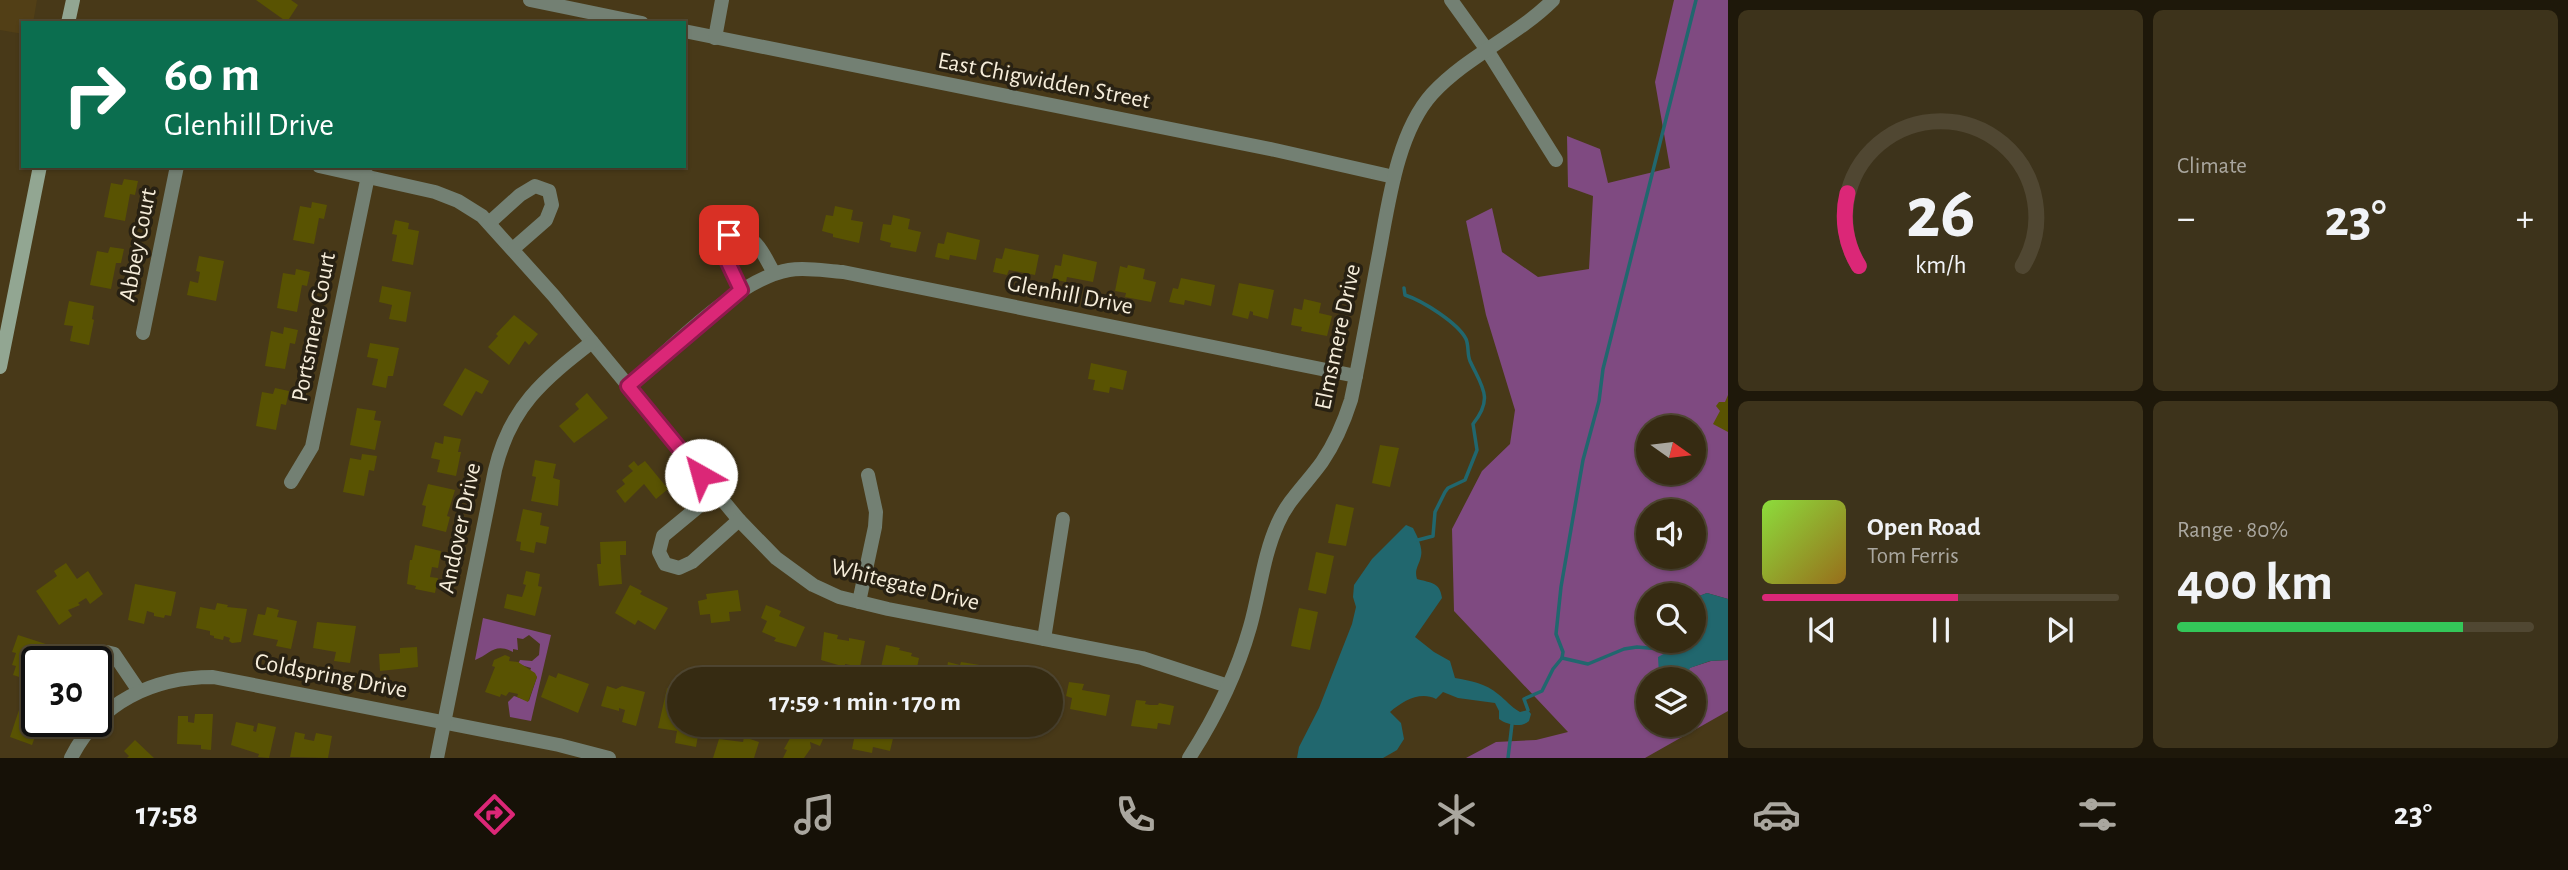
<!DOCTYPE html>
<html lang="en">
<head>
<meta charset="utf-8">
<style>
	:root { --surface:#362b12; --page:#3d331b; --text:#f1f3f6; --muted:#aaa79f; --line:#504732; --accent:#db2777 }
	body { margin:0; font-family:"Alegreya Sans",sans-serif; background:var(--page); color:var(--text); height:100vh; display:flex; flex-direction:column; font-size:26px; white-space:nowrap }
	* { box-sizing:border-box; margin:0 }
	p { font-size:23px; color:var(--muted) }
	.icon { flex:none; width:38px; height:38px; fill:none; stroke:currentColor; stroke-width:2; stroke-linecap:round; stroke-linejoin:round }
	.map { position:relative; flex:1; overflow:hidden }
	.side { display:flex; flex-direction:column; gap:10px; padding:10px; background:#1e180a; width:840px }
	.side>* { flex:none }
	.banner { position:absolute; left:21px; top:21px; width:665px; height:147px; border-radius:0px; box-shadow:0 2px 5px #0004,0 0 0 2px var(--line); background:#0b6e4f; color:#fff; overflow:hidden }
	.needle { width:46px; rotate:104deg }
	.buttons { position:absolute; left:1636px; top:415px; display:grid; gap:14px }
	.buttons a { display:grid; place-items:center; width:70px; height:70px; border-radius:50%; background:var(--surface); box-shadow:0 2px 5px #0004,0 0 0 2px var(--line); font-size:35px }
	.speed { position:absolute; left:21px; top:646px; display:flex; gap:14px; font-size:35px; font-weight:700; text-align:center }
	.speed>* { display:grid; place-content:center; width:91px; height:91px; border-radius:50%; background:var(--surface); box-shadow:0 2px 5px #0004,0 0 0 2px var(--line); line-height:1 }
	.speed .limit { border:4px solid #111; border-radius:10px; background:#fff; color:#111 }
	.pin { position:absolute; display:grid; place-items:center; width:60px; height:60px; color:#fff; margin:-30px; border-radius:14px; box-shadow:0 4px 10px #0006 }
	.me { position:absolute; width:77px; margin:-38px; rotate:322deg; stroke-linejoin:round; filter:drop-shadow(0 0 5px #0008) }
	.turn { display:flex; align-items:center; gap:24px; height:147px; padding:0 28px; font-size:32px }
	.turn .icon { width:91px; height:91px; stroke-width:2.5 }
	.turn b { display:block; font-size:49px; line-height:60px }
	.big { font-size:52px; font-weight:700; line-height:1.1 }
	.side .card { flex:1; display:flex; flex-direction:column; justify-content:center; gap:10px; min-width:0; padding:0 24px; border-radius:10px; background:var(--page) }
	.side .dial { align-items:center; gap:0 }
	.dial svg { height:182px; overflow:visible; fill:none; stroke:var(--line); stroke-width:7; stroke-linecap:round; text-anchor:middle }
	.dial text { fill:var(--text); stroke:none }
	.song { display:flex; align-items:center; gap:21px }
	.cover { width:84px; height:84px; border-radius:10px; background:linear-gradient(135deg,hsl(90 70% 55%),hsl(40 70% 35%)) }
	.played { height:7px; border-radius:4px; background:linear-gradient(90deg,var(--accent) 55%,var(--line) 55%) }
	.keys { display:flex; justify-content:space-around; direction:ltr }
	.heat { display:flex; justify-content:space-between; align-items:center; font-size:38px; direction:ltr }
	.charge { height:10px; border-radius:5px; background:linear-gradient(90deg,#34c759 80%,var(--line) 0) }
	.side .tiles { flex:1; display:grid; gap:10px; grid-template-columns:repeat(2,1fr) }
	.trip { position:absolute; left:667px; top:667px; width:396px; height:70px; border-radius:35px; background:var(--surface); box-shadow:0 2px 5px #0004,0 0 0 2px var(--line); font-weight:700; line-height:70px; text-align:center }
	.tab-bar { display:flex; height:112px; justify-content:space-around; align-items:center; background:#161107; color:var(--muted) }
	.tab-bar .icon { width:49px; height:49px }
	.tab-bar .current { color:var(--accent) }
	.tab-bar b { font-size:32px; color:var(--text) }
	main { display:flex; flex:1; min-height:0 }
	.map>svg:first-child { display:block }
</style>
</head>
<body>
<main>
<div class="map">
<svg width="1728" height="758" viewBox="0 0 1728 758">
	<rect width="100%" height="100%" fill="#483918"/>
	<polygon fill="#523f16" points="0,0 37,0 33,23 23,23 23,34 0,30"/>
	<g fill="#7f4a81" fill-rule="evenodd">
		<path d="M1674 0H1728V599L1707 593 1694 598V595H1648V640L1677 641 1665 654 1659 675 1663 679H1648V724H1694V679H1686L1689 668 1711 661 1728 660V711L1645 758H1466L1496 742 1536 740 1568 732 1454 611 1452 529 1482 471 1510 444 1515 410 1486 315 1466 221 1492 208 1502 252 1538 277 1589 269 1593 196 1568 187 1567 136 1600 149 1608 183 1670 168 1655 82ZM1648 427H1694V472H1648ZM1648 511H1694V556H1648Z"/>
		<path d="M483 618 551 635 531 721 510 717 508 702 514 696 529 701 537 677 530 671 531 668 518 664 520 660 532 661 539 655 540 644 529 635 523 639 517 638 518 650 513 649V652C495 642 490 654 475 660Z"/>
	</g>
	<g fill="#21676e">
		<path d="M1406 525 1413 528C1417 536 1423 547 1421 556 1419 566 1414 569 1417 579 1431 583 1440 582 1442 598L1415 637 1434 652 1450 661 1455 678C1471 681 1485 683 1498 694 1506 700 1511 707 1520 712L1528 710 1531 714 1529 721C1522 728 1507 725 1499 719V711L1495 703 1458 698 1443 692 1436 699C1420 691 1403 701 1390 712L1401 723 1404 739 1397 750 1383 758H1297L1299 747 1319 708 1352 624 1356 607 1353 597 1354 585 1372 559Z"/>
		<polygon points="1707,593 1728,599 1728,660 1710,661 1690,668 1686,679 1663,679 1659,675 1658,657 1671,650 1677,641 1694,640 1694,598"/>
	</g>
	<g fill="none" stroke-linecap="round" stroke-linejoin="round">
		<g stroke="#21676e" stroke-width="3.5">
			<path d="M1404 288 1405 295C1423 301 1458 323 1466 339 1469 346 1467 354 1470 361 1482 387 1494 398 1473 424L1477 450 1465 480 1448 488 1445 492 1435 512 1433 536 1418 540"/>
			<polyline points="1562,658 1588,664 1624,649 1637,647 1671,650"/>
			<polyline points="1528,710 1524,699 1542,691 1553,669 1562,658 1563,652 1556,634 1561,587 1583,460 1599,401 1603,369 1696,0"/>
			<polyline points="1508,758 1512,724"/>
		</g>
	</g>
	<g fill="#595302">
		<polygon points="256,0 291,0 298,5 287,22"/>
		<polygon points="124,179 138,181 135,195 130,194 125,221 104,217 111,183 122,185"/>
		<polygon points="312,202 327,205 324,219 319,218 314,244 293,240 300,206 311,208"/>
		<polygon points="835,206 853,210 851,220 863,222 859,243 833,237 833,234 822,231 826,215 833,216"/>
		<polygon points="893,215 910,219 908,229 921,232 916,252 890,247 891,243 880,240 883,224 891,225"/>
		<polygon points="395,220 409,223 408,229 419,231 413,265 392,261 397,235 392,234"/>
		<polygon points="947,232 980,240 976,260 950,255 949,260 935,257 938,243 944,244"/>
		<polygon points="110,247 124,249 121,263 116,263 111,289 90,285 97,251 108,253"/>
		<polygon points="1005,248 1039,255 1035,275 1009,270 1007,275 993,272 996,258 1002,259"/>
		<polygon points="1063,254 1097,262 1093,282 1067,277 1066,282 1052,279 1055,265 1061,266"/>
		<polygon points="199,256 224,261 216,301 187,295 190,281 198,283 200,272 196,271"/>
		<polygon points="1128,265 1145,269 1143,279 1156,282 1151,302 1125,297 1126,293 1115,291 1120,266 1127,268"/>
		<polygon points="296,269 310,272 307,286 302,285 297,312 277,308 283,273 295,275"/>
		<polygon points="1181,278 1215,285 1211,306 1185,300 1184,305 1169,302 1173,288 1178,289"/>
		<polygon points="1239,283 1274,290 1268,319 1253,315 1253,312 1250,311 1248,319 1232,315"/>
		<polygon points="382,286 411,292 406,322 389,319 392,305 379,302"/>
		<polygon points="1304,299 1321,303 1319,313 1332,316 1327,336 1301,331 1302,327 1291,325 1294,308 1302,310"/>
		<polygon points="69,301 94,306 92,319 94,320 89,345 70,341 73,326 64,325"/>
		<polygon points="514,315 538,334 529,345 525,341 509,365 488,347 498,336 496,334"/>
		<polygon points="284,327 298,330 295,344 290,343 285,369 265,366 271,331 283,334"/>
		<polygon points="370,343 399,348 393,376 388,376 386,388 372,385 378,359 367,357"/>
		<polygon points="1091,363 1127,371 1123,390 1110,387 1109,393 1093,390 1095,380 1088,379"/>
		<polygon points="465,368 489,381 482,394 476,391 462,416 443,405"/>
		<polygon points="275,388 289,391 286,405 281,404 276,430 256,426 262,392 273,394"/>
		<polygon points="587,393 608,418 574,443 559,426 579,409 575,404"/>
		<polygon points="1728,395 1728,432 1713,424 1720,411 1716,406 1719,402 1725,402"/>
		<polygon points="357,408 376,411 374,420 381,421 375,450 350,445"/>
		<polygon points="444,436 461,439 458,452 461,452 456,476 437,472 440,460 431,458 435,442 443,444"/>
		<polygon points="1380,445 1399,448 1390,487 1372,483"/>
		<polygon points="362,454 377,456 374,471 369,470 364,496 343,492 350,458 361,460"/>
		<polygon points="535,460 556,464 553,478 560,480 558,506 531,501 536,477 532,476"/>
		<polygon points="634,461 638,466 645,461 668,489 656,499 644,484 625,503 616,491 625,484 622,480 633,471 628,466"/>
		<polygon points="428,484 455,490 447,516 450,517 446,532 422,526 426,506 422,505"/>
		<polygon points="1336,504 1354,508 1346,546 1328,543"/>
		<polygon points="523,509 542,513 540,525 549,527 546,544 536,542 534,553 520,550 521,542 516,541"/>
		<polygon points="626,541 626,555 620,555 622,584 599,586 597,564 601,564 600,542"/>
		<polygon points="415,545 441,551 438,568 432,567 430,577 438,578 435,593 415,589 416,586 407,584 410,560 412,560"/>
		<polygon points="1316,552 1334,556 1326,594 1308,590"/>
		<polygon points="66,563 77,579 88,571 103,594 90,604 86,598 78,603 80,605 68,610 72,616 59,625 36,591 57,576 54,571"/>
		<polygon points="526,571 540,574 538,586 542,587 535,616 504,608 507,594 522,597 526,585 523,584"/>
		<polygon points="135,584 176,592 171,616 165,615 164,618 154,616 154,613 147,611 144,624 128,620"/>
		<polygon points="630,585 642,591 640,594 668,608 655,630 638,620 635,625 615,613"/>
		<polygon points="738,590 741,611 729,612 730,621 711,623 710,614 700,615 698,601 707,599 706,594"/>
		<polygon points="217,603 228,605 227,607 247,609 241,642 232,643 229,641 230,638 224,636 223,640 214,638 214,636 210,635 210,631 196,628 200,607 215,610"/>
		<polygon points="766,605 781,611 779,616 805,627 796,647 774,641 776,638 762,632 767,621 761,618"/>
		<polygon points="267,607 279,610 277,617 297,621 291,649 276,646 278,640 253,635 258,614 265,615"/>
		<polygon points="1299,608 1318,612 1310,650 1291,646"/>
		<polygon points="317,622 356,626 350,663 334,661 336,652 313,648"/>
		<polygon points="824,632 838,635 837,639 849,641 849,638 865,641 860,667 845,664 845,667 821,660"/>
		<polygon points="18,635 52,646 47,662 37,662 35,682 13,675 16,666 12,665 16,653 12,652"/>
		<polygon points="886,645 900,648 899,650 912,653 911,656 919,658 915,677 880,672"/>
		<polygon points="417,647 418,667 380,671 379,654 400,653 400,648"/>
		<polygon points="505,655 510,657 509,661 518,662 535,673 537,677 528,702 517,697 518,694 509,692 506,696 501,694 500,697 485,692 495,667 492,666 494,660"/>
		<polygon points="948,662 960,665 961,662 986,666 983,679 945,679"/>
		<polygon points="1007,669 1021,672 1021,675 1037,679 1005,679"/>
		<polygon points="558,673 589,684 578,713 541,697 549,675 556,678"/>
		<polygon points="1069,682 1084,684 1082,690 1110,695 1106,716 1070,709 1072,698 1066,696"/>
		<polygon points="607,686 616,689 622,686 645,692 636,726 622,722 625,710 619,708 619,711 601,706"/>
		<polygon points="667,688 679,691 679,724 700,724 696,747 675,743 677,731 658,728"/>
		<polygon points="23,698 37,703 37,722 33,733 36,734 32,745 10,737"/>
		<polygon points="1136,700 1146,701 1145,704 1150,705 1158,705 1159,703 1174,706 1170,725 1158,723 1157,729 1131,726"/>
		<polygon points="195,714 213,714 211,750 201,749 201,745 177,744 178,716 188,716 188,722 194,723"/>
		<polygon points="236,722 254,726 253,731 256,732 258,723 276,727 269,758 258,757 259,754 231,745"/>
		<polygon points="798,724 814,724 827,730 820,746 810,742 811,748 804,758 783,758 787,750 784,749"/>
		<polygon points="857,724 884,724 886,728 895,730 890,751 873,747 872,753 852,749"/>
		<polygon points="295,732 305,734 304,739 314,741 316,733 332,736 328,758 290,757"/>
		<polygon points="744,737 759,742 754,758 713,758 719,739 743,742"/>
		<polygon points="135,740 154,758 127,758 129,756 124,751"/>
	</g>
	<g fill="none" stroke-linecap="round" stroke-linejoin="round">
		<g stroke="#738073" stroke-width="14">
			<polyline points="530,0 642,23"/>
			<polyline points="1451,0 1487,50 1556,160"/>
			<polyline points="684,31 1275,150 1394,177"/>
			<polyline points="715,38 722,0"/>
			<polyline points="319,166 435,192 458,201 482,216 554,296 739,520 776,558 813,585 839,597 888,609 1142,658 1228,686"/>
			<polyline points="489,223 520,195 535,186 549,191 552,205 546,220 514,248"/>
			<path d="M741 290 723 252 729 235C758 234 761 251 774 273"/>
			<polyline points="143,333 177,166"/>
			<path d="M628 386C669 350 737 279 789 270 806 267 826 271 843 272L1356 376"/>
			<polyline points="291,482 312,447 368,176"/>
			<polyline points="715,493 663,536 659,552 665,564 679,568 692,562 739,520"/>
			<polyline points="859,602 875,527 876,512 868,475"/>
			<polyline points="1044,639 1063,519"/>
			<path d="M85 662C92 651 102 650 114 654L139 691"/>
			<polyline points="96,698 107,712"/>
			<path d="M71 758C99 702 153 677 213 677L559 745 609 758"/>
			<path d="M437 758 495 470C510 407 543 380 592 342"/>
			<path d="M1189 758C1215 718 1237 673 1250 627 1260 592 1263 556 1278 523 1288 500 1307 483 1322 462 1335 443 1344 422 1351 400 1361 353 1369 306 1378 259 1388 208 1396 134 1432 94 1467 56 1517 36 1553 0"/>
		</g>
		<g stroke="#92a692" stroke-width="14">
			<polyline points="68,23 73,0"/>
			<polyline points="0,367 40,166"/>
		</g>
	</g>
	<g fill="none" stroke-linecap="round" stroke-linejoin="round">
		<g stroke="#8e194d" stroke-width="18">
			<polyline id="route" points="701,475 628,386 741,290 723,252 729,235"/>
		</g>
		<use href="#route" stroke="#db2777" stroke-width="12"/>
	</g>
	<g text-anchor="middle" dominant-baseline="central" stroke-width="7" stroke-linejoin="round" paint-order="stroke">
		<g font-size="24" fill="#f6edda" stroke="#282113">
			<text transform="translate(1044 81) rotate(11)">East Chigwidden Street</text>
			<text transform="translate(138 245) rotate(-79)">Abbey Court</text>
			<text transform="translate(1070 295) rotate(11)">Glenhill Drive</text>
			<text transform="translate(314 327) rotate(-79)">Portsmere Court</text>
			<text transform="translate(1338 337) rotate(-78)">Elmsmere Drive</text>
			<text transform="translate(460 528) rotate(-78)">Andover Drive</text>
			<text transform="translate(905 585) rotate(14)">Whitegate Drive</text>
			<text transform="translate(331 676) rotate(11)">Coldspring Drive</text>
		</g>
	</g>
</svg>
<div class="buttons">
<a><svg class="needle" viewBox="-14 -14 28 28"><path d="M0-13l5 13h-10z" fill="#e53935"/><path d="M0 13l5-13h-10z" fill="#aaa79f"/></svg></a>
<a><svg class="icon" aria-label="sound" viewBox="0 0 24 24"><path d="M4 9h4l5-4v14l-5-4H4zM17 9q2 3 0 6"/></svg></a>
<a><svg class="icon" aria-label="search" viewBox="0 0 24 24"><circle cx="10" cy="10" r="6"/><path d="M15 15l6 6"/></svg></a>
<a><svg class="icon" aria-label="layers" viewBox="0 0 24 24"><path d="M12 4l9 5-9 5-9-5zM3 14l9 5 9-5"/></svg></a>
</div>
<div class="speed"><div class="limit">30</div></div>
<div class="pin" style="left:729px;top:235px;background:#d93025"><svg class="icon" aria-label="arrive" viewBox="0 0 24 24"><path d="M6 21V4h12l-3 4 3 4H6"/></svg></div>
<svg class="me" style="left:701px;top:475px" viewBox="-20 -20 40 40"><circle r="19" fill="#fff"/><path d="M0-13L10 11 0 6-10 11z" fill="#db2777"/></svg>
<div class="trip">17:59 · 1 min · 170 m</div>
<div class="banner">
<div class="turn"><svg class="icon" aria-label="right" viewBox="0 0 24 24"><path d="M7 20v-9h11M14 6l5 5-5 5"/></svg><div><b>60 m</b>Glenhill Drive</div></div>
</div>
</div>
<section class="side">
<div class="tiles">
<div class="card dial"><svg viewBox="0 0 100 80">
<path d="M14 69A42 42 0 1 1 86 69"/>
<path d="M14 69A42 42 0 0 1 9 37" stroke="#db2777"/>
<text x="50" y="56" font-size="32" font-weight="700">26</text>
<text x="50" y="72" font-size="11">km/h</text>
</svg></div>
<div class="card"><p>Climate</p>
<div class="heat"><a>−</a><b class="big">23°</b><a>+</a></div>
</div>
<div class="card">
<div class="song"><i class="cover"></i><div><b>Open Road</b><p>Tom Ferris</p></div></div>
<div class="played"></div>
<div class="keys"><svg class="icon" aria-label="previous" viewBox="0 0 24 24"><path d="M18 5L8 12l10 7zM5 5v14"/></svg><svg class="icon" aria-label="pause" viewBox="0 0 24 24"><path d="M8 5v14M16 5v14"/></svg><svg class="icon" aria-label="next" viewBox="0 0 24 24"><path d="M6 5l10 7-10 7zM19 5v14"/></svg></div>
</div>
<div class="card"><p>Range · 80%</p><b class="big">400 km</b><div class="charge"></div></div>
</div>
</section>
</main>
<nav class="tab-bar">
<b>17:58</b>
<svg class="icon current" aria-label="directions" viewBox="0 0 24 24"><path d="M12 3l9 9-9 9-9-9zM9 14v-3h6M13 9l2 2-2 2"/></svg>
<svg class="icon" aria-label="music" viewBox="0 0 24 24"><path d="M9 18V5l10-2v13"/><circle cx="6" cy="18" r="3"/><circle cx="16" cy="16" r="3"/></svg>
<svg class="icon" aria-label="phone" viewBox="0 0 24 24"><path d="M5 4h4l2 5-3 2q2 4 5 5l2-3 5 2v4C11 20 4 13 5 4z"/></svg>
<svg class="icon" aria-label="climate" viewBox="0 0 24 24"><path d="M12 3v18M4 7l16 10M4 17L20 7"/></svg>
<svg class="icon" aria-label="car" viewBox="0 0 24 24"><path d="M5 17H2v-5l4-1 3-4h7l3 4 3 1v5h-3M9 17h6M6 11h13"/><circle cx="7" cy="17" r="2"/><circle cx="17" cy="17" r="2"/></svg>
<svg class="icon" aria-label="filters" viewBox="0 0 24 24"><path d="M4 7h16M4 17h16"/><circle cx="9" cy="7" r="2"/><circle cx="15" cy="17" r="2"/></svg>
<b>23°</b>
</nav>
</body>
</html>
